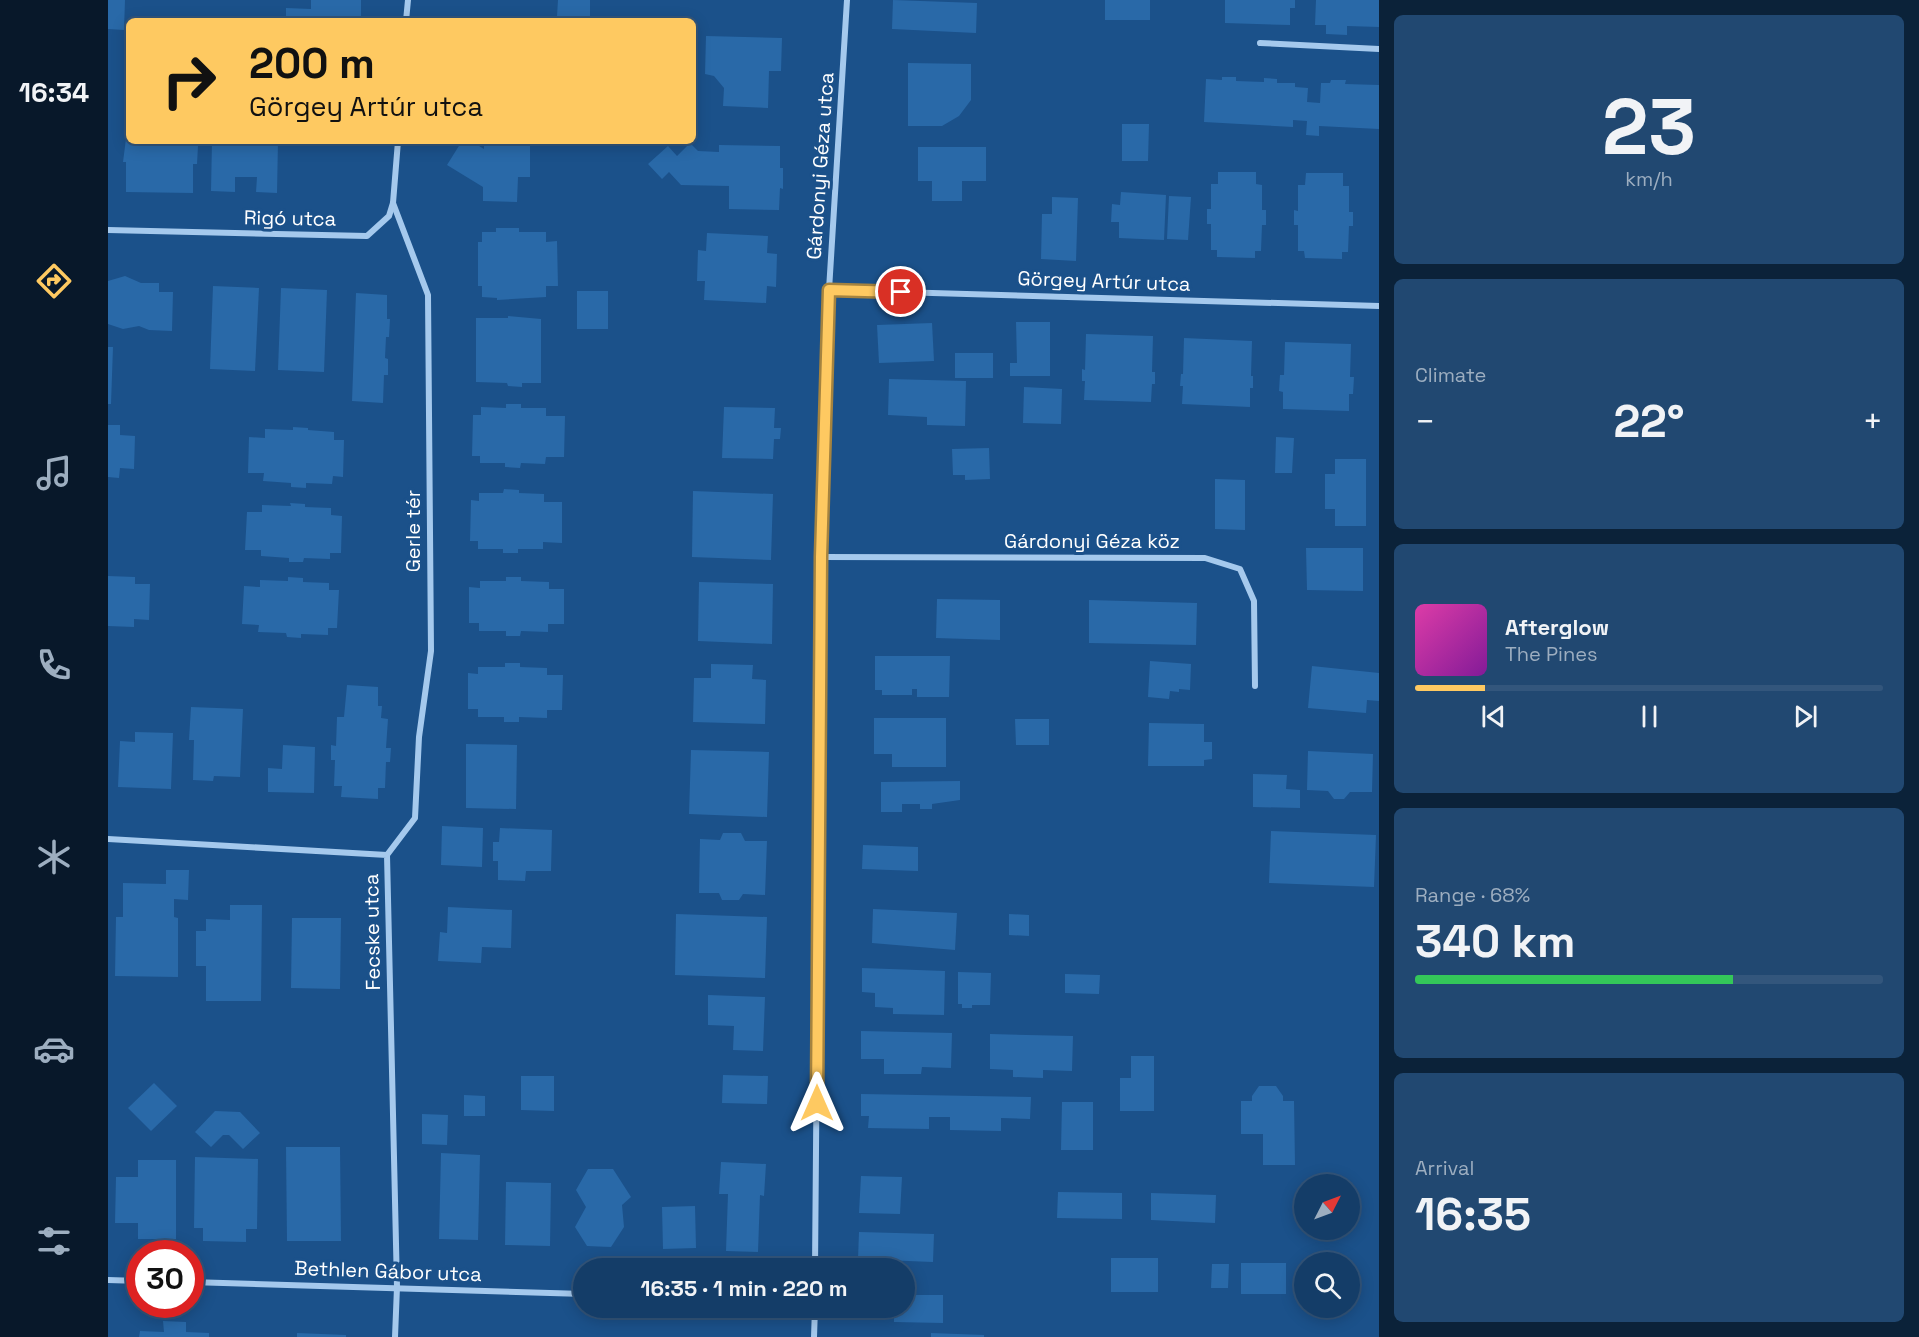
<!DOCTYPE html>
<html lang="en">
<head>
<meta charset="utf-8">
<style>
	:root { --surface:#143d68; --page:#214871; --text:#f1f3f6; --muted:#9daec0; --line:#33567c; --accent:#fec961 }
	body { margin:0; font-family:"Space Grotesk",sans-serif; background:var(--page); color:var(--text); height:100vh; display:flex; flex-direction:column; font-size:22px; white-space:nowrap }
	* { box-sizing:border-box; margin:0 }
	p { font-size:20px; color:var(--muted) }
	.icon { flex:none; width:33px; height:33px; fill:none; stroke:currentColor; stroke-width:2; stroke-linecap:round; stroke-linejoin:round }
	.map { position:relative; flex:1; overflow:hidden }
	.panel { display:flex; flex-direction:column; gap:15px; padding:15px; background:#0b2239; width:540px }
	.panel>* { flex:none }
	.guide { position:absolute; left:18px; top:18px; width:570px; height:126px; border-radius:9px; box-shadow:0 3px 15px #0003,0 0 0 2px var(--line); background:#fec961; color:#111; overflow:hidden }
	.needle { width:39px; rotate:48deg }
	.tools { position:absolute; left:1186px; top:1174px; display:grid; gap:12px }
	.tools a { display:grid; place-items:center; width:66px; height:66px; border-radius:50%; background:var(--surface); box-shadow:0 3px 15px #0003,0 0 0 2px var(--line); font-size:30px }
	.speed { position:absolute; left:18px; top:1240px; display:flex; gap:12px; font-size:30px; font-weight:700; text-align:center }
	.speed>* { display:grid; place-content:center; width:78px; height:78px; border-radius:50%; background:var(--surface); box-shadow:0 3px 15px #0003,0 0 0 2px var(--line); line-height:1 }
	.speed .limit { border:9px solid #d22; background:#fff; color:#111 }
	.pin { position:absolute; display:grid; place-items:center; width:51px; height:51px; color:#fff; margin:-26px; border:3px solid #fff; border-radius:50%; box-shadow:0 2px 6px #0007 }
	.me { position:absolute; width:66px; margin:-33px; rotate:0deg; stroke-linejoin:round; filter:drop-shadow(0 0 4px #0008) }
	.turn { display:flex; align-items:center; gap:21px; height:126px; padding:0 24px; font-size:27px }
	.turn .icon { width:78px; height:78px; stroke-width:2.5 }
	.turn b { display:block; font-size:42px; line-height:51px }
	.big { font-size:45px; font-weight:800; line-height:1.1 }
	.panel .tile { flex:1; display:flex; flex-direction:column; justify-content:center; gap:9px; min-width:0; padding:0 21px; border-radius:9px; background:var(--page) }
	.panel .dial { align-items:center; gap:0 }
	.dial b { font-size:78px; line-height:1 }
	.song { display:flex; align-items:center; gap:18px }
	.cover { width:72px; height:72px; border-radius:9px; background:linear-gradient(135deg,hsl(320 70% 55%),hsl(290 70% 35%)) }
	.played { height:6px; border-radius:3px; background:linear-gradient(90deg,var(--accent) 15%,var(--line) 15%) }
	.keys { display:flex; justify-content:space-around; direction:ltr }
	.heat { display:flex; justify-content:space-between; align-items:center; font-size:33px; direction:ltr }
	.charge { height:9px; border-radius:4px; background:linear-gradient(90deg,#34c759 68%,var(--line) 0) }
	.trip { position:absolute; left:465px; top:1258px; width:342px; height:60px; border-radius:30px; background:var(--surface); box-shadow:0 3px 15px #0003,0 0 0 2px var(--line); font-weight:800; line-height:60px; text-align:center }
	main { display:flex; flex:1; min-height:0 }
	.dock { display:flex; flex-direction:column; width:108px; justify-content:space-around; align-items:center; background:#08182a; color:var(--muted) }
	.dock .icon { width:42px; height:42px }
	.dock .on { color:var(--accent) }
	.dock b { font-size:27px; color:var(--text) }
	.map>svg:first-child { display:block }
</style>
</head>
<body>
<main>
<nav class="dock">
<b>16:34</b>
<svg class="icon on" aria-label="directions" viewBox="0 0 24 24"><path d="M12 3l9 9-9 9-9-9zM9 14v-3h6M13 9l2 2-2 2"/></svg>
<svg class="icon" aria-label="music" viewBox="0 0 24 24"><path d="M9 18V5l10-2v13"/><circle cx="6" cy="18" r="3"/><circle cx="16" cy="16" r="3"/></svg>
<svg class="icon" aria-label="phone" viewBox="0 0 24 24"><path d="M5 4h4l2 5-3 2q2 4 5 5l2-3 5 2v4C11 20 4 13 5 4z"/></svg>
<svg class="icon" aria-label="climate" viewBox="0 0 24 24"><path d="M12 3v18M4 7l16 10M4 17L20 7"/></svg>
<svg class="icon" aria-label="car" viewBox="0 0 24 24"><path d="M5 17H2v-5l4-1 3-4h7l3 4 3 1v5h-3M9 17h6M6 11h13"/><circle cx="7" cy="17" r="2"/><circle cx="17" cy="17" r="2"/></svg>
<svg class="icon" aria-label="filters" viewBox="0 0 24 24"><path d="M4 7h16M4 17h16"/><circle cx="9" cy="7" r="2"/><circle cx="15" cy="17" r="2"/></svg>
</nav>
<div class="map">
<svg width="1271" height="1337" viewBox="0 0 1271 1337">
	<rect width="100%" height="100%" fill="#1b518a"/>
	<g fill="#2969a8">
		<polygon points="0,0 17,0 16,30 0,29"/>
		<polygon points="203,0 253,0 253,21 178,21 178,8 203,9"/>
		<polygon points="450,0 482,0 482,16 449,16"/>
		<polygon points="785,0 869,3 868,33 784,29"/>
		<rect x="997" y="0" width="45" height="20"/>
		<polygon points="1117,0 1187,0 1187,8 1182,8 1182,25 1117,23"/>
		<polygon points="1208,0 1271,0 1271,27 1239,26 1239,35 1218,34 1218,25 1207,25"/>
		<polygon points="598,36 674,38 673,71 661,71 660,108 615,106 616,88 606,76 597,74"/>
		<polygon points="800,63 863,64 863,100 851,116 834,126 800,126"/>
		<polygon points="1114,77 1128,77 1128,81 1156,82 1156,78 1169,79 1169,83 1187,83 1187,87 1200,88 1199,102 1212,103 1213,83 1222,83 1223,80 1238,80 1237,84 1271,85 1271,129 1211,126 1211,136 1198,135 1199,121 1185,120 1185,127 1096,122 1098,79 1114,80"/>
		<polygon points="1014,124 1041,124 1040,161 1014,161"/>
		<polygon points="19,131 21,131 21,141 86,141 86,146 90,146 89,164 85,164 85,193 18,192 18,162 15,162"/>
		<polygon points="104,141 170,141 169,193 148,192 149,177 127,177 127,192 103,191"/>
		<polygon points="354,141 363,141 376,149 376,141 422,142 422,177 410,177 409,202 375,201 375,187 339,165"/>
		<polygon points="582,143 590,151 611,152 611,145 672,146 672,168 675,168 675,189 672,188 671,210 621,209 621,186 573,185 561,172 554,179 540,164 560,146 569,156"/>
		<polygon points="810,147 878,147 878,181 854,181 854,201 824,201 824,181 810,181"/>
		<polygon points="1110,172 1148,172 1148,184 1154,185 1154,210 1158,210 1158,225 1154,225 1153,251 1147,251 1147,258 1109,257 1109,250 1103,250 1103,224 1099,224 1099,209 1103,209 1103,184 1110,184"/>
		<polygon points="1198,173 1235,173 1235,186 1241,186 1241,212 1245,212 1245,226 1241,226 1240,252 1234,252 1234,259 1197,258 1196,251 1190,251 1190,225 1186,225 1186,210 1190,211 1190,185 1197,185"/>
		<polygon points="1013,192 1058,195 1056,240 1011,238 1011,222 1003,222 1004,204 1012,205"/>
		<polygon points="1061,196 1083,197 1080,240 1059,239"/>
		<polygon points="944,197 970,198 968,261 933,259 934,214 944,214"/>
		<polygon points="388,228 411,228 411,232 438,232 438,242 449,241 450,286 438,286 438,297 389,300 389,298 374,297 374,286 370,286 370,242 374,242 374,232 388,232"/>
		<polygon points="599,233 660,236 659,253 669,254 668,287 659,286 658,303 596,300 597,281 589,281 590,250 598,251"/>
		<polygon points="17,276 33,283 51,283 51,292 65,292 64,331 41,330 31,326 15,329 0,324 0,281"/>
		<polygon points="105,286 151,288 147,371 102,369"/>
		<polygon points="173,288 219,290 216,372 170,370"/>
		<rect x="469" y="291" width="31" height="38"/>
		<polygon points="248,293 279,295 279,319 282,319 281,337 278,337 277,358 280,359 280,375 276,375 275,403 244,401"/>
		<polygon points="400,316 433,319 433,383 414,383 414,387 400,386 399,383 368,382 368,318 400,318"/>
		<polygon points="908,322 942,322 942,376 902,376 902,363 909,363"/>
		<polygon points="824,323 826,361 771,363 769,325"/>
		<polygon points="978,334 1045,336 1044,372 1047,372 1047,384 1044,384 1043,402 976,400 977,381 974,381 974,369 977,370"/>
		<polygon points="1076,338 1144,341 1143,376 1145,376 1145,388 1142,388 1142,407 1074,404 1075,386 1072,386 1073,374 1075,374"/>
		<polygon points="1177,342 1243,344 1242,377 1246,377 1245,394 1241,394 1241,411 1175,409 1175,392 1171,391 1172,375 1176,375"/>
		<polygon points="0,347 5,347 3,404 0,404"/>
		<rect x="847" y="353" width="38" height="25"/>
		<polygon points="781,379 858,381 857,426 819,425 819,417 780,415"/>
		<polygon points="916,387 954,389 953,424 915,423"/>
		<polygon points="398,404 413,404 413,408 438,408 438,416 457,416 456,457 438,457 437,464 413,463 412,468 397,467 397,463 372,463 372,456 364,456 365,415 373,415 373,407 398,408"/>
		<polygon points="616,407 667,408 666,428 673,428 672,439 666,439 665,459 614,458"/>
		<polygon points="0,425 12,425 12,435 27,436 26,469 12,468 11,478 0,477"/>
		<polygon points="185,427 200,428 200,430 226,432 226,440 236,440 235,477 225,476 224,484 198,483 198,488 183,487 183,483 155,481 156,473 140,473 141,437 157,438 157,429 185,430"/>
		<polygon points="1168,437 1186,438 1184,473 1167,473"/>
		<polygon points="881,448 882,479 857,480 857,475 845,475 844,449"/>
		<polygon points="1227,459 1258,459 1258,526 1227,526 1227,509 1217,509 1217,474 1227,474"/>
		<polygon points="1107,479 1137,480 1137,530 1107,529"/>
		<polygon points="396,489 411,490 411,493 436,494 436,502 454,502 454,543 435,542 435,549 410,549 410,553 395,553 395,549 370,549 370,541 362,541 363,500 371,501 371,493 395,493"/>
		<polygon points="585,491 665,494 663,560 584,557"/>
		<polygon points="182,503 197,504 197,507 223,508 223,515 234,516 233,553 222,553 222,559 196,558 195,562 181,562 181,558 153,556 153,550 137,550 139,512 154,512 154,505 183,506"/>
		<polygon points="1198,548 1255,548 1255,591 1199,590"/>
		<polygon points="0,576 27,577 27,584 42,584 41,620 26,619 26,627 0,626"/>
		<polygon points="180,577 195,578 195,582 221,583 221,590 231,590 229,628 220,628 220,635 193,634 193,638 179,637 178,633 150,632 151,625 134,624 136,586 152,587 152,580 180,581"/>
		<polygon points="398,577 413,577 413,581 441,582 441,589 456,589 456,624 440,624 440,632 413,631 412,636 398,636 398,631 371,631 371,623 361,623 361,587 372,588 372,581 398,581"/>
		<polygon points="591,582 665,584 664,644 590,641"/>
		<polygon points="829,599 892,600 892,640 828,638"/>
		<polygon points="981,600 1089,603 1088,645 981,643"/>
		<polygon points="767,656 842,656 841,697 809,697 809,689 804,689 804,695 774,695 774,690 767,690"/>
		<polygon points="1042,661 1083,664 1082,690 1071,689 1071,692 1062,691 1061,699 1040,697"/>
		<polygon points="397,663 412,663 412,667 439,668 439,675 455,675 454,710 439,710 439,718 411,717 411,722 396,722 396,717 370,717 370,709 360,709 360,673 370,674 370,667 397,667"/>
		<polygon points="603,664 645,665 644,679 658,680 657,724 585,722 586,678 603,678"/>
		<polygon points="1204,666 1271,673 1271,701 1259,700 1258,713 1200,708"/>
		<polygon points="239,685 270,687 270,706 274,706 273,718 280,719 278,748 283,748 282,762 278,762 277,788 270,788 270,799 233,797 234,786 226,786 227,760 223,760 223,745 228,746 229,717 236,717"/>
		<polygon points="83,707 135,709 132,777 106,776 105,781 85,780 86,740 81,740"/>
		<polygon points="766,718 838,718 838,767 784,767 784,754 766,754"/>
		<polygon points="907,719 941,719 941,745 908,745"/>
		<polygon points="1041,723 1096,724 1096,742 1104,742 1104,759 1096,760 1096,766 1040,766"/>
		<polygon points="27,732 65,733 63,789 10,787 12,741 27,742"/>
		<polygon points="358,744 409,745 408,809 358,808"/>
		<polygon points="175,745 207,747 206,793 160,792 160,768 174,769"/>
		<polygon points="583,750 661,752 659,817 581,814"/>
		<polygon points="1200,751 1265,754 1264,792 1242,792 1236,799 1226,799 1220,791 1199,790"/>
		<polygon points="1145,774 1179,775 1178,789 1192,790 1192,808 1145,807"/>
		<polygon points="852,781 852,800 824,804 824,809 812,809 812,804 794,804 794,812 773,812 773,782"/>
		<polygon points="334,826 375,828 374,867 333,865"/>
		<polygon points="392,828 444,830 443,871 418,871 417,881 390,880 390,861 385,861 385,842 391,842"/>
		<polygon points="1163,831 1268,835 1266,887 1161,883"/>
		<polygon points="615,833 633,833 637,841 659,841 657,895 635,894 631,900 614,900 611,893 591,893 592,839 612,840"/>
		<polygon points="755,845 810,847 810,871 754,869"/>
		<polygon points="58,870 81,870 80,900 66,899 66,917 70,918 70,977 7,976 8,917 15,917 15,883 58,884"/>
		<polygon points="122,905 154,905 153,1001 98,1001 98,966 88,966 88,931 98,931 98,919 122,920"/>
		<polygon points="340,907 404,910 403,948 374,947 373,963 330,961 332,932 339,933"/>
		<polygon points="765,909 849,913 847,950 764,943"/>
		<polygon points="568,914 659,917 657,978 567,975"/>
		<polygon points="901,914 921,915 921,936 901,935"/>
		<polygon points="184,918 233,918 232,989 183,988"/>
		<polygon points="754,968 837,971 836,1015 785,1014 785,1008 767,1007 767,993 754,992"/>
		<polygon points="850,972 883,973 882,1005 864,1005 864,1008 854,1008 854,1004 850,1004"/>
		<polygon points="957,974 992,975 991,994 957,993"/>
		<polygon points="600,995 657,997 655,1051 625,1050 626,1026 600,1025"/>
		<polygon points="753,1031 844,1033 843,1068 814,1067 813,1074 776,1074 776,1059 753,1059"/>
		<polygon points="882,1034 965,1036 964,1071 935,1070 935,1078 905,1077 905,1070 882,1069"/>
		<polygon points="1023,1056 1046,1056 1046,1111 1012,1111 1012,1078 1023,1078"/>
		<polygon points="615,1075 660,1076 659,1104 614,1103"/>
		<polygon points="413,1076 446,1076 446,1111 413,1110"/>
		<polygon points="46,1083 69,1106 43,1131 20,1108"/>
		<polygon points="1151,1086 1168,1086 1175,1096 1175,1101 1186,1101 1187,1165 1155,1165 1155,1134 1133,1134 1133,1101 1144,1101 1144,1096"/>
		<polygon points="753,1094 923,1097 922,1119 893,1118 893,1131 842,1130 842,1117 821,1117 821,1129 760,1128 761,1116 753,1116"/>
		<polygon points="356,1095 377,1096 377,1116 356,1116"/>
		<polygon points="954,1102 985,1102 985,1150 953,1150"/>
		<polygon points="107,1111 132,1112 152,1133 135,1149 121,1135 115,1135 103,1147 87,1132"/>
		<polygon points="314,1114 340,1115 339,1145 314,1144"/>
		<polygon points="178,1147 232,1147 233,1241 179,1241"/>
		<polygon points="333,1153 372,1155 370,1240 331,1239"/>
		<polygon points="87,1157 150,1159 149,1229 138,1229 138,1242 95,1241 95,1228 86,1228"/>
		<polygon points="30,1160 68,1160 68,1239 30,1239 30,1223 7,1223 8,1177 30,1177"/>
		<polygon points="613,1162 658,1164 656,1196 652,1195 650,1252 618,1251 620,1194 611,1194"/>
		<polygon points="480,1169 505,1169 523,1197 514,1205 516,1227 503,1247 479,1246 467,1227 478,1207 468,1190"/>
		<polygon points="753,1176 794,1177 792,1214 751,1213"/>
		<polygon points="398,1182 443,1183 442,1246 397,1245"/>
		<polygon points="950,1192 1014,1193 1014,1219 949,1218"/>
		<polygon points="1043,1193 1108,1195 1107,1223 1043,1220"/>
		<polygon points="587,1206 588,1248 555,1249 554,1207"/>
		<polygon points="751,1232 826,1234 825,1262 750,1259"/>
		<rect x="1003" y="1258" width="47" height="34"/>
		<rect x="1133" y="1263" width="45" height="31"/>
		<polygon points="1104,1264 1121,1264 1120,1288 1103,1288"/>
		<polygon points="796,1295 835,1295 835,1323 786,1322 786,1308 796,1308"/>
		<polygon points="55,1321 78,1322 78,1332 101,1333 101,1337 31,1337 32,1331 56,1332"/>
		<polygon points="189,1333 238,1335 238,1337 189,1337"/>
		<polygon points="823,1333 876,1335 876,1337 823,1337"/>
	</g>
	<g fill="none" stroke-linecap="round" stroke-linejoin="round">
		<g stroke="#a5c9ed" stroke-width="6">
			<polyline points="298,21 300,0"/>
			<polyline points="1152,43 1271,49"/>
			<polyline points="0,230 259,236 281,216 285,203 290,141"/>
			<polyline points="721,290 1271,306"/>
			<polyline points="713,557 1097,558 1132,569 1146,601 1147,686"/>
			<polyline points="0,839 279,855 289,1287 287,1337"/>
			<polyline points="279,855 307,818 311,737 323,651 320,295 285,203"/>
			<polyline points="707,1269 713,557 721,290 739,0"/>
			<polyline points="0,1280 32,1281"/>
			<polyline points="82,1282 476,1294"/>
			<polyline points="706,1337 707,1308"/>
		</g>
	</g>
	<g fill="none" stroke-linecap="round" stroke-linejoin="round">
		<g stroke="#a5833f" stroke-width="15">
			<polyline id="route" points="709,1103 713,557 721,290 793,292"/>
		</g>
		<use href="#route" stroke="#fec961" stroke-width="10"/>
	</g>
	<g text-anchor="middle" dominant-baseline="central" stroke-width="6" stroke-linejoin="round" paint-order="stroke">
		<g font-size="20" fill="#fff" stroke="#1b518a">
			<text transform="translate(712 166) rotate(-86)">Gárdonyi Géza utca</text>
			<text transform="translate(182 218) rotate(1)">Rigó utca</text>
			<text transform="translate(996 281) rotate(2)">Görgey Artúr utca</text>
			<text transform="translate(305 531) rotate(-90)">Gerle tér</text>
			<text x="984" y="541">Gárdonyi Géza köz</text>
			<text transform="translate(264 932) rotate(-91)">Fecske utca</text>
			<text transform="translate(280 1271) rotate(2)">Bethlen Gábor utca</text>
		</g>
	</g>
</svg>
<div class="tools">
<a><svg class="needle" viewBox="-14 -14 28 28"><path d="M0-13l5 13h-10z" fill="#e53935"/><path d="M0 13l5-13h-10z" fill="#9daec0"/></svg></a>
<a><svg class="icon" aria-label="search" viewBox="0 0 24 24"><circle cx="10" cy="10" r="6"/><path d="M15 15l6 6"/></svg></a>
</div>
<div class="speed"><div class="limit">30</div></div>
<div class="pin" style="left:793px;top:292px;background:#d93025"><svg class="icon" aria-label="arrive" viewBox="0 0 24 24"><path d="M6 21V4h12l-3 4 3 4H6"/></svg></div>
<svg class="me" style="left:709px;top:1103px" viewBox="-20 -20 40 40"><path d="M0-17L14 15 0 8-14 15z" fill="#fec961" stroke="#fff" stroke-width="4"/></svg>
<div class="trip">16:35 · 1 min · 220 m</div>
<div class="guide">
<div class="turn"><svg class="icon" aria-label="right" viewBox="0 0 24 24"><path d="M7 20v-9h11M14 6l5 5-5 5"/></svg><div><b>200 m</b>Görgey Artúr utca</div></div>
</div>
</div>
<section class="panel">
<div class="tile dial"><b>23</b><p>km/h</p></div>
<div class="tile"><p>Climate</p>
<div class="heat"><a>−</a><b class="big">22°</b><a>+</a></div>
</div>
<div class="tile">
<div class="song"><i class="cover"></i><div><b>Afterglow</b><p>The Pines</p></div></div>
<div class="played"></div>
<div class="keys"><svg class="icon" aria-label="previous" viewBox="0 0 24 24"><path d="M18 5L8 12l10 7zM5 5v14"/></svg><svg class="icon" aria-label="pause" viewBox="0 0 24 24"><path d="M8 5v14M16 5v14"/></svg><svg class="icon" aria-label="next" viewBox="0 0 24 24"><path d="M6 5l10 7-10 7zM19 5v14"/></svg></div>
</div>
<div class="tile"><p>Range · 68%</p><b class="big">340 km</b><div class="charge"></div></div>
<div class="tile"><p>Arrival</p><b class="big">16:35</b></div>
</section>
</main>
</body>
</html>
